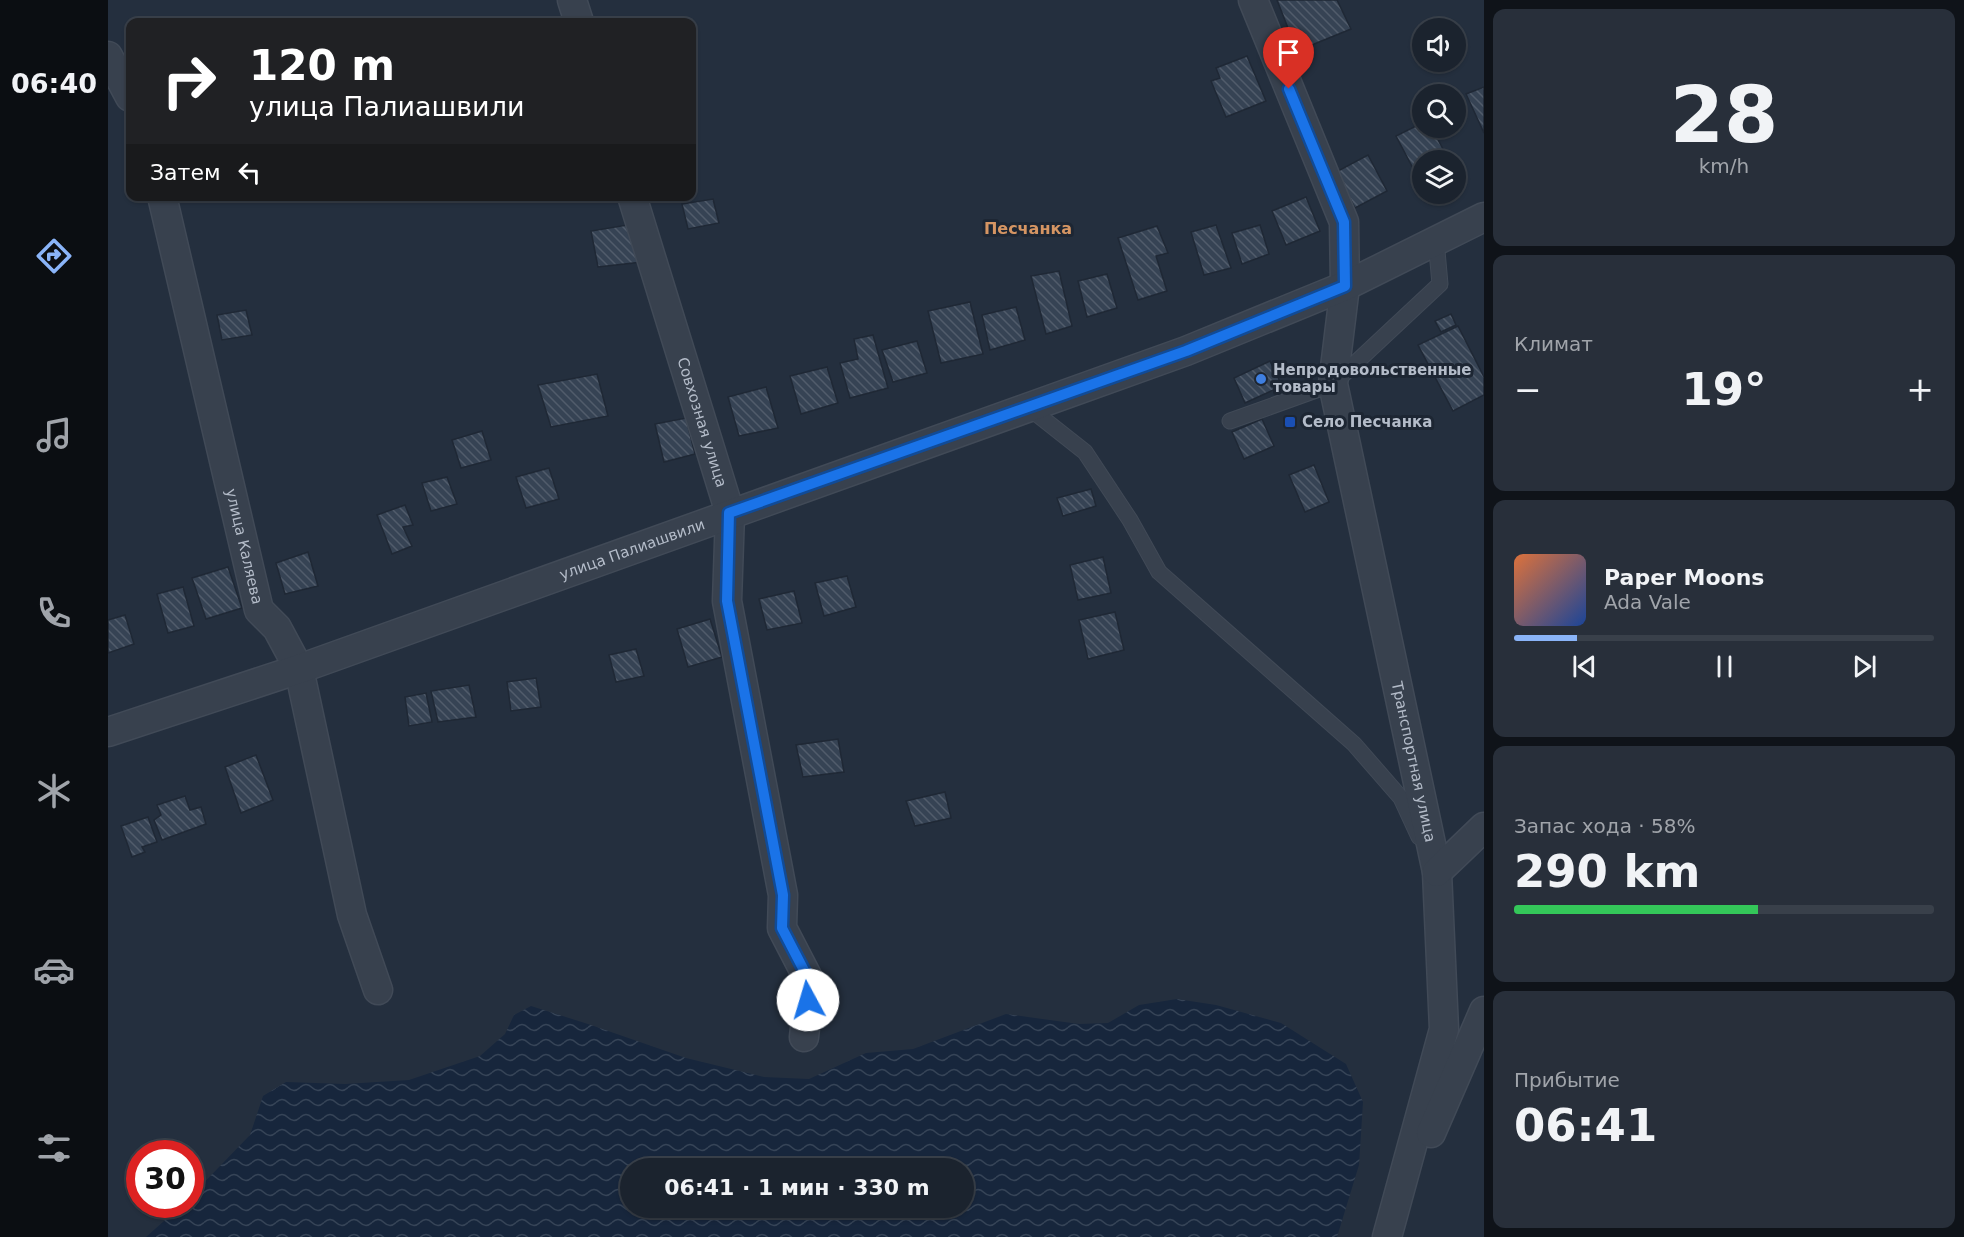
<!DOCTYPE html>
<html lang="ru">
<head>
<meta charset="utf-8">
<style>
	:root { --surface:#1b232e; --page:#282f3a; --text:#f1f3f6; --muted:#a0a4aa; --line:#39404a; --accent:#8ab4f8 }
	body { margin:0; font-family:"DejaVu Sans",sans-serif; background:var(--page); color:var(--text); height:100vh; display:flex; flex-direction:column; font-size:22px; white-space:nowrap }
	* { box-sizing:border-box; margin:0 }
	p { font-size:20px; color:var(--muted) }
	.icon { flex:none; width:33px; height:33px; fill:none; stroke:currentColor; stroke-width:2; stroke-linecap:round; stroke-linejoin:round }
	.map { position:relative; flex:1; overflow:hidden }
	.drawer { display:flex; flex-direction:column; gap:9px; padding:9px; background:#0f1319; width:480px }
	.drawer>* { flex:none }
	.top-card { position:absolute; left:18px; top:18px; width:570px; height:183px; border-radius:12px; box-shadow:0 2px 4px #0004,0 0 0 2px var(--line); background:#202124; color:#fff; overflow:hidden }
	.fabs { position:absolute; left:1304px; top:18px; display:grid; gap:12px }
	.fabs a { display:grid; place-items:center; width:54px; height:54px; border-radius:50%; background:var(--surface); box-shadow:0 2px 4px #0004,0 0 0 2px var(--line); font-size:30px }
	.speed { position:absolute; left:18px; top:1140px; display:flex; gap:12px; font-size:30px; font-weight:700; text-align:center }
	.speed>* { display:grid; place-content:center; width:78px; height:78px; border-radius:50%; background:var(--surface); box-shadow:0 2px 4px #0004,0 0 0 2px var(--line); line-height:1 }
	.speed .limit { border:9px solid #d22; background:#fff; color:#111 }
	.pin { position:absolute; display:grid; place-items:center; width:51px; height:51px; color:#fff; margin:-62px -26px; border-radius:50% 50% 50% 0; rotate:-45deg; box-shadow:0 0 6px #0007 }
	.pin .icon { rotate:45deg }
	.me { position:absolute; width:66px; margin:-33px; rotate:354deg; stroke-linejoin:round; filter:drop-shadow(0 0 4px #0008) }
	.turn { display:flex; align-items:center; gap:21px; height:126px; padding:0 24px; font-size:27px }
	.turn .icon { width:78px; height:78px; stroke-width:2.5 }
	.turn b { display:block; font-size:42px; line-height:51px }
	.then { display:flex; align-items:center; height:57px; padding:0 24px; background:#0003; gap:12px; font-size:22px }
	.big { font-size:45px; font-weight:600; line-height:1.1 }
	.drawer .widget { flex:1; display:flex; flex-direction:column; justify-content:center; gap:9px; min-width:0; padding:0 21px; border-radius:12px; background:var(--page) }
	.drawer .dial { align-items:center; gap:0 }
	.dial b { font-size:78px; line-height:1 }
	.song { display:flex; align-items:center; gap:18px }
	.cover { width:72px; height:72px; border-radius:9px; background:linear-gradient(135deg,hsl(20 70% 55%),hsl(220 70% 35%)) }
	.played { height:6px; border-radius:3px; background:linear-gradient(90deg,var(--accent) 15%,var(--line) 15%) }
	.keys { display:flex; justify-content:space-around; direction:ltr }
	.heat { display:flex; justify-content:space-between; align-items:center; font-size:33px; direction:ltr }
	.charge { height:9px; border-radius:4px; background:linear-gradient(90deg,#34c759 58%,var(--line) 0) }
	.trip { position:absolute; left:512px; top:1158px; width:354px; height:60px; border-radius:30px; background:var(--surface); box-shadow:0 2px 4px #0004,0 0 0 2px var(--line); font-weight:600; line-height:60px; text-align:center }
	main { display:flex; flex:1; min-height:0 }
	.tabs { display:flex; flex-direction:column; width:108px; justify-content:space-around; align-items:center; background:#0b0e12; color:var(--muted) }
	.tabs .icon { width:42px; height:42px }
	.tabs .selected { color:var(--accent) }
	.tabs b { font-size:27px; color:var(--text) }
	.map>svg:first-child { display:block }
</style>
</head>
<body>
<main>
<nav class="tabs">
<b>06:40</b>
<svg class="icon selected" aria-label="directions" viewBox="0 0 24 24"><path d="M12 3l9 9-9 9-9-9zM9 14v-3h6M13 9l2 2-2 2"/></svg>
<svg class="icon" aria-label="music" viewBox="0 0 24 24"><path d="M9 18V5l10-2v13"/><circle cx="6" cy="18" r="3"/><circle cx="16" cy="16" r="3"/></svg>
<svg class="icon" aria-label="phone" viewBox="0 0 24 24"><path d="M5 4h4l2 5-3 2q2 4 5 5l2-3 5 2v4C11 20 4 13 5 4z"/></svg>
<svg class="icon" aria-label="climate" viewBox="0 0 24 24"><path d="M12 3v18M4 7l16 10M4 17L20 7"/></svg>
<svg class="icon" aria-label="car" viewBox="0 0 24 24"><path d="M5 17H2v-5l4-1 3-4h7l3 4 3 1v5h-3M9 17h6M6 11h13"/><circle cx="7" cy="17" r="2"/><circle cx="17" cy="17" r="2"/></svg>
<svg class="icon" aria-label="filters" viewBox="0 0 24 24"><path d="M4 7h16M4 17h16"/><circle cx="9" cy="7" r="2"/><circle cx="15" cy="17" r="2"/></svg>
</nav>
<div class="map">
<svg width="1376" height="1237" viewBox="0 0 1376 1237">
	<defs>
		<pattern id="water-waves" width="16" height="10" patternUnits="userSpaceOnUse" patternTransform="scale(1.5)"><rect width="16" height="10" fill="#17263c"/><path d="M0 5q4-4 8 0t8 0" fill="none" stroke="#364457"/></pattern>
		<pattern id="building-back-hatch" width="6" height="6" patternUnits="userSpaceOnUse" patternTransform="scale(1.5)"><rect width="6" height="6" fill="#364354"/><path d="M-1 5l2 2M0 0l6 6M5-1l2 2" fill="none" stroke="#515c6b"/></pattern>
	</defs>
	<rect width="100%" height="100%" fill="#242f3e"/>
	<path fill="url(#water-waves)" fill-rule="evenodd" d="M1069 999 1108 1005 1173 1023 1238 1064 1255 1102 1251 1165 1229 1237H38L74 1205 82 1204 83 1196 142 1135 155 1096 178 1082 237 1084 301 1080 372 1056 397 1034 406 1015 423 1006 480 1024 578 1058 656 1077 701 1079 758 1053 805 1049 898 1014 971 1024 1000 1023 1031 1005ZM522 1168H855V1208H522Z"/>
	<g fill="url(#building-back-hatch)" stroke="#1f2835" stroke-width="1.5">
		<polygon points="1169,0 1229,0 1243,29 1189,51"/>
		<polygon points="1139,56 1158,101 1118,117 1103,81 1112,78 1108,68"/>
		<polygon points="1376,87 1376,133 1358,94"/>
		<polygon points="1314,123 1314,128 1324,128 1338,155 1328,160 1314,160 1314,168 1307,172 1288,136"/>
		<polygon points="1260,155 1279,191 1247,208 1228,172"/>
		<polygon points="1198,197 1212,231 1178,245 1164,211"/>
		<polygon points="605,199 611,223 580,229 574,204"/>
		<polygon points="525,224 534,262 490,267 483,231"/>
		<polygon points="1108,225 1123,268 1096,275 1083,232"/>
		<polygon points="1152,225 1161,254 1134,264 1124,233"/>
		<polygon points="1049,226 1060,253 1048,256 1059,291 1030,300 1010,238"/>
		<polygon points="951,271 964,326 938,334 923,276"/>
		<polygon points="999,274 1009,308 979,317 970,281"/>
		<polygon points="862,302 875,354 833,363 820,311"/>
		<polygon points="908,307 917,340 882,350 874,315"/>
		<polygon points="138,310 144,335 114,340 109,315"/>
		<polygon points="1343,314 1348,325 1333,332 1327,321"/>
		<polygon points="1350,326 1376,377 1376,395 1345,411 1310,345"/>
		<polygon points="765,335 780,388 742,398 732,363 750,359 746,339"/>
		<polygon points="809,341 819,373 785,382 774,350"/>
		<polygon points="1162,361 1174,386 1137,403 1126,378"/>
		<polygon points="719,367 730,403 693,414 682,376"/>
		<polygon points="489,374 500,416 443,427 430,385"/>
		<polygon points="658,387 670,428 631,436 620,397"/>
		<polygon points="578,418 587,454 556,462 547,424"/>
		<polygon points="1154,419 1166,446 1136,459 1124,432"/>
		<polygon points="374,431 383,460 353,468 344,440"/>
		<polygon points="1206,465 1221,502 1197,512 1181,475"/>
		<polygon points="441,468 451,499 418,508 408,477"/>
		<polygon points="339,477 349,504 323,511 314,483"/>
		<polygon points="983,489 988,506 955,516 949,498"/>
		<polygon points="297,505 305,525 295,527 304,546 284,554 269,515"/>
		<polygon points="200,552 210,586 177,594 168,563"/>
		<polygon points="995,557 1003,593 970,600 962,565"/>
		<polygon points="120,567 134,608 98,619 84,578"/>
		<polygon points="739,576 748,607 716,616 707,583"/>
		<polygon points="75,587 86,626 60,633 49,594"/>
		<polygon points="686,591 694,623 659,630 651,599"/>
		<polygon points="1007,612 1016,650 980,659 971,620"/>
		<polygon points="17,615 26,644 0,653 0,620"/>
		<polygon points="602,619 614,657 580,667 569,629"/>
		<polygon points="528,649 536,676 508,682 501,655"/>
		<polygon points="428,678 433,707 403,711 399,682"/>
		<polygon points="361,685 368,717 330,722 323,691"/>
		<polygon points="318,693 324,722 301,726 297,697"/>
		<polygon points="730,739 736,772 695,777 688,745"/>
		<polygon points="148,755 165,800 133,813 117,767"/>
		<polygon points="837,792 843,818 807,826 798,801"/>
		<polygon points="77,796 82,810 93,807 98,824 54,840 46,820 53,815 49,805"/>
		<polygon points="40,817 49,842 34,847 37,852 24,857 13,826"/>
	</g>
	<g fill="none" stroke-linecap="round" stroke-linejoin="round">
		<g stroke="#414a57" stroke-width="17">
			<g id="lane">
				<polyline points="920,407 977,452 1022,520 1051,572 1246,744 1293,798 1311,837"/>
				<polyline points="1122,421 1225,384 1332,284 1328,240"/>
			</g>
		</g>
		<g stroke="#414a57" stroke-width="31">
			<g id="street">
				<polyline points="464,0 471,22"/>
				<path id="s1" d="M1145 0 1236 222 1237 286 1225 384 1329 872 1336 1029 1279 1237"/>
				<polyline points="0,56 22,97"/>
				<path id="s2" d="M54 196 151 610 169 628 191 669 244 915 270 990"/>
				<path id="s3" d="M524 196 622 513 619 601 675 895 674 928 702 982 696 1037"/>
				<path id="s4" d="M0 732 191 669 1078 351 1237 286 1376 217"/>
				<polyline points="1329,872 1376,827"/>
				<polyline points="1323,1133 1376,1011"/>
			</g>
		</g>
		<use href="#lane" stroke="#38414e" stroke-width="15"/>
		<use href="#street" stroke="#38414e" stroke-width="28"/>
	</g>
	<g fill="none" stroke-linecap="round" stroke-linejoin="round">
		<g stroke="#114b97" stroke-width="15">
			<polyline id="route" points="700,1000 702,982 674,928 675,895 619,601 621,513 1078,351 1237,286 1236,222 1181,89"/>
		</g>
		<use href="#route" stroke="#1a73e8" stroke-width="10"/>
	</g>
	<circle fill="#3f7fe0" stroke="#1d2633" stroke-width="2" cx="1153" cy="379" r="6"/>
	<rect fill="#1a4fb4" stroke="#1d2633" stroke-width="2" x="1176" y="416" width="12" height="12" rx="3"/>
	<g text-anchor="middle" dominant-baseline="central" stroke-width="6" stroke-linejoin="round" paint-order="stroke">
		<g font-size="15" font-weight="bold" fill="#b4bcc9" stroke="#1d2633" text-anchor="start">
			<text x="1165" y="370">Непродовольственные<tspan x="1165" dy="17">товары</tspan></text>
			<text x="1194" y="422">Село Песчанка</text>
		</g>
		<g font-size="15" fill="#b4bcc9" stroke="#1d2633">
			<text stroke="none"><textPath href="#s3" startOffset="237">Совхозная улица</textPath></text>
			<text stroke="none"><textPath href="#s2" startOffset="360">улица Каляева</textPath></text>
			<text stroke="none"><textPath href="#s4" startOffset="555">улица Палиашвили</textPath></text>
			<text stroke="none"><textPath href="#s1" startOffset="789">Транспортная улица</textPath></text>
		</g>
		<g font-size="16" font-weight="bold" fill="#d59563" stroke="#1d2633">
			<text x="920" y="228">Песчанка</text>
		</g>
	</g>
</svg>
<div class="fabs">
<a><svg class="icon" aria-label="sound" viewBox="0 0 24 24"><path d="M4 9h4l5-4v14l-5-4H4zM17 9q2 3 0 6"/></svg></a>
<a><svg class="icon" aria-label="search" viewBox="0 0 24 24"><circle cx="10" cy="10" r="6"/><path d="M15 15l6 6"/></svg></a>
<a><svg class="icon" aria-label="layers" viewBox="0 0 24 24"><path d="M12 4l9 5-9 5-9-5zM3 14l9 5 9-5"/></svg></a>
</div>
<div class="speed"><div class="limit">30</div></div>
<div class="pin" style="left:1181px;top:89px;background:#d93025"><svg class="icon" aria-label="arrive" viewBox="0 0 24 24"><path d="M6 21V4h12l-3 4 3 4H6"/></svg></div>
<svg class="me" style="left:700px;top:1000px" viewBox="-20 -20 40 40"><circle r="19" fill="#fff"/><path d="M0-13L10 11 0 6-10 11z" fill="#1a73e8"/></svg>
<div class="trip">06:41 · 1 мин · 330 m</div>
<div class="top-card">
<div class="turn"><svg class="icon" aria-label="right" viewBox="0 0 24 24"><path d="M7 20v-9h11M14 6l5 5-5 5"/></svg><div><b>120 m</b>улица Палиашвили</div></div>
<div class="then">Затем<svg class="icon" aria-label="left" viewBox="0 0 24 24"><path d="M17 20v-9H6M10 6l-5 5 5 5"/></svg></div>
</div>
</div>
<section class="drawer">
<div class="widget dial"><b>28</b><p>km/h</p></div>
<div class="widget"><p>Климат</p>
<div class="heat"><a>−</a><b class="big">19°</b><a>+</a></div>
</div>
<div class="widget">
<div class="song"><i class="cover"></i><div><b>Paper Moons</b><p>Ada Vale</p></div></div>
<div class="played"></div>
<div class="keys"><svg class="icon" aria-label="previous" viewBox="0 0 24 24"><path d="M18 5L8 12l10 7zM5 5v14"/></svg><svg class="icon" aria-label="pause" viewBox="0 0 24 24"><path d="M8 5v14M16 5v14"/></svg><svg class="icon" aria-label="next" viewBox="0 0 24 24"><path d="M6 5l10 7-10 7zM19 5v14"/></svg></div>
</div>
<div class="widget"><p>Запас хода · 58%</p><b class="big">290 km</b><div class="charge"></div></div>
<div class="widget"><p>Прибытие</p><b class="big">06:41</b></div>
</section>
</main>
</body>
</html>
